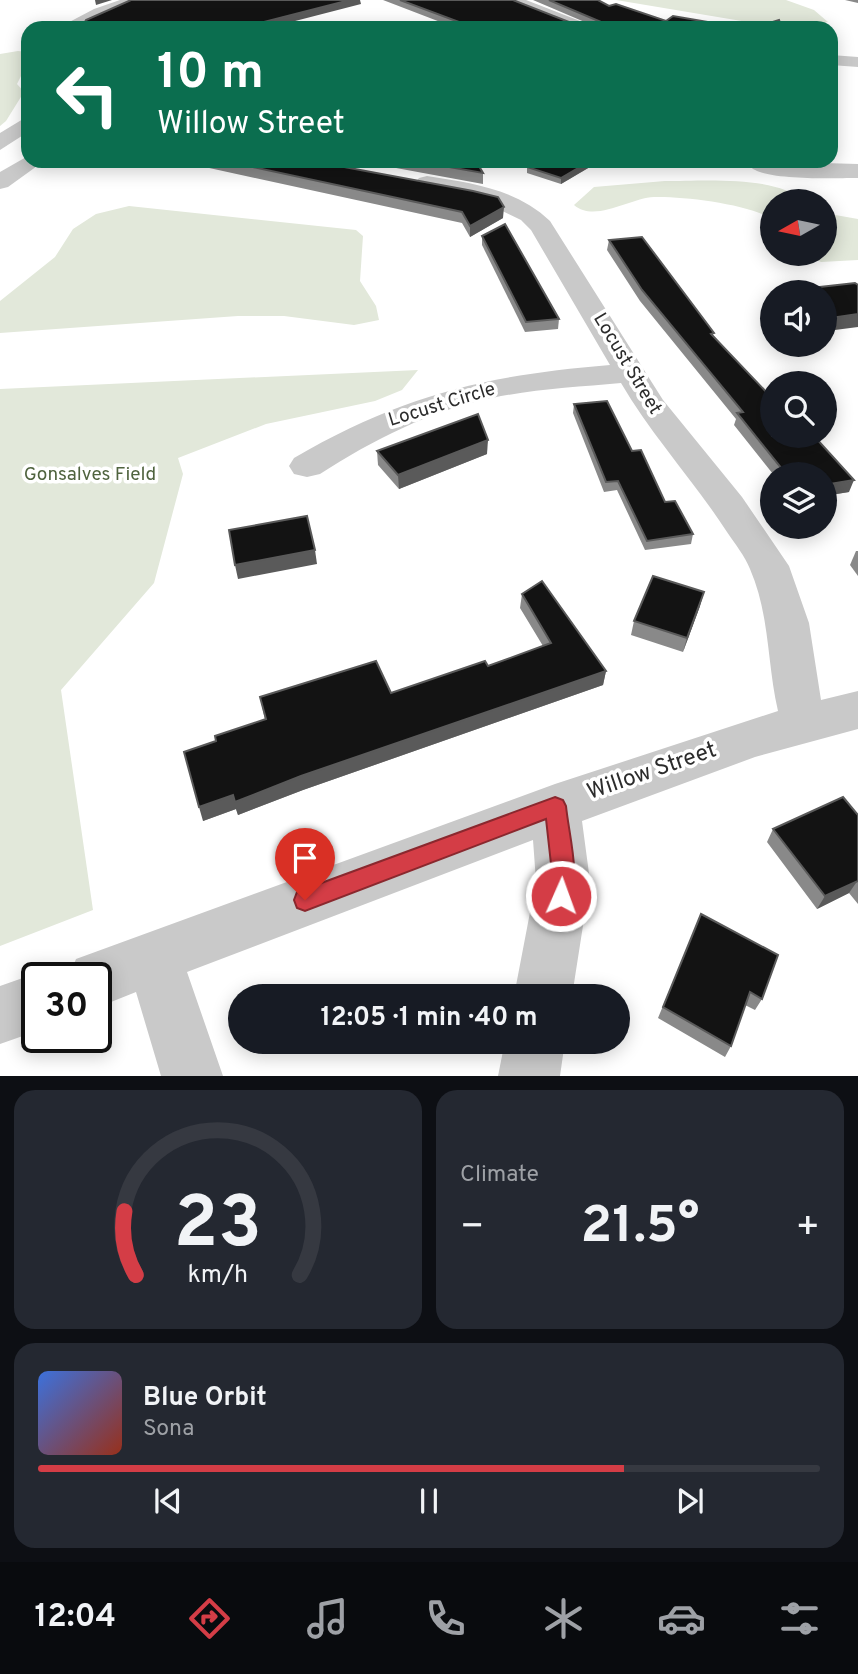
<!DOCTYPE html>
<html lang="en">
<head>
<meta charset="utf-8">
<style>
	:root { --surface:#171b24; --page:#242831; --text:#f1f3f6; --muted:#9ea1a6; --line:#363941; --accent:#d43d46 }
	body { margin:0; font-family:Overpass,sans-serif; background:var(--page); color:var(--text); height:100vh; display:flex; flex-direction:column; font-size:26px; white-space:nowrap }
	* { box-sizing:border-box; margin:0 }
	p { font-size:23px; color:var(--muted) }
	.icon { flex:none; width:38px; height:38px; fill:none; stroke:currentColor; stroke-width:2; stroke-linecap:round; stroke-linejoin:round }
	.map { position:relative; height:1076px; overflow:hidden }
	.panel { display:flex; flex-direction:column; gap:14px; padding:14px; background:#0d0f14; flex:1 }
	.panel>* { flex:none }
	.guide { position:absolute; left:21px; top:21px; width:817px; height:147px; border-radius:21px; box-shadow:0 4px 18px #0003; background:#0b6e4f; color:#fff; overflow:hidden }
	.needle { width:46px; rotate:261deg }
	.tools { position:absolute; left:760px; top:189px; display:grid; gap:14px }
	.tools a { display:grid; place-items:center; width:77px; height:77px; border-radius:50%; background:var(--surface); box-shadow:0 4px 18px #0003; font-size:35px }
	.speed { position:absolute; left:21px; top:962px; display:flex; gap:14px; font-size:35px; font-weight:700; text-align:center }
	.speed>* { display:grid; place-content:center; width:91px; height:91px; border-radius:50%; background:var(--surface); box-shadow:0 4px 18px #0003; line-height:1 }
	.speed .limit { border:4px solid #111; border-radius:10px; background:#fff; color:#111 }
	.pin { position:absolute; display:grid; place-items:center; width:60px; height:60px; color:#fff; margin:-72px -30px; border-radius:50% 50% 50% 0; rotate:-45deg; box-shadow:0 0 7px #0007 }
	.pin .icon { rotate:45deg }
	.me { position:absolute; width:77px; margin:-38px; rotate:2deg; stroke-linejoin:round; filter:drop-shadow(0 0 5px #0008) }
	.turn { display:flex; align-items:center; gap:24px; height:147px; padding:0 21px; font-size:32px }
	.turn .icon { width:91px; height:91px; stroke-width:2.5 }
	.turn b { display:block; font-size:49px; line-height:60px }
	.big { font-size:52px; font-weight:700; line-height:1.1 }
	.panel .widget { flex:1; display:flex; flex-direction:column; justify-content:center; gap:10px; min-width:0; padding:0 24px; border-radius:21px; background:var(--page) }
	.panel .dial { align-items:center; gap:0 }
	.dial svg { height:182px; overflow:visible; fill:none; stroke:var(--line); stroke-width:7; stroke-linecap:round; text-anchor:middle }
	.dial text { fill:var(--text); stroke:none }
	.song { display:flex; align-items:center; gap:21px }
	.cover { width:84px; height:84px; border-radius:10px; background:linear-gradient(135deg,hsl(220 70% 55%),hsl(10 70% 35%)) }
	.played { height:7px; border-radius:4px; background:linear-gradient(90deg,var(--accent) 75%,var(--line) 75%) }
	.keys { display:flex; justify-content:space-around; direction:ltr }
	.heat { display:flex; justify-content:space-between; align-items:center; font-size:38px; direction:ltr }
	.panel .tiles { flex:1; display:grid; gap:14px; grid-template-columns:1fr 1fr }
	.widget:last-child { grid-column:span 2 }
	.trip { position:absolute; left:228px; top:984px; width:402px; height:70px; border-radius:35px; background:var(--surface); box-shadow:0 4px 18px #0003; font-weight:700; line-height:70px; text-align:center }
	.menu { display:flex; height:112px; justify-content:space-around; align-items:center; background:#090b0e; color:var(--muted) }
	.menu .icon { width:49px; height:49px }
	.menu .active { color:var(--accent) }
	.menu b { font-size:32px; color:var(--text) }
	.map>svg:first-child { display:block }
</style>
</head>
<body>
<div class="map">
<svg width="858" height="1076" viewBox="0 0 858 1076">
	<rect width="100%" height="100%" fill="#fff"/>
	<g fill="#e2e8da">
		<polygon points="616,0 786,0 814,10 828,22 801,28 784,28"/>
		<polygon points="18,51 27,52 25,68 17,84 24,92 6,121 0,126 0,54"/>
		<path d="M665 181C703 181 775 175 804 201H772V219C749 204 682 196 654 197 630 198 595 223 574 205L594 187Z"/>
		<polygon points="129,206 356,230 363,236 360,281 376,306 379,320 354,325 284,316 238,316 0,333 0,301 55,257 73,229 96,214"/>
		<polygon points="824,213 858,219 858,260 821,262 804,254 824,254"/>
		<polygon points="418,370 402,390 375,401 266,424 178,458 183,474 154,583 61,690 93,910 0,946 0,389"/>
	</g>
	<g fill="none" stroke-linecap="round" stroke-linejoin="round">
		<g fill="#c9c9c9" fill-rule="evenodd">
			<polygon points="120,0 143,0 79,28 58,28 94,9"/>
			<polygon points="503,0 526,0 598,28 574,28"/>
			<polygon points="831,55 858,57 858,67 831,65"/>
			<polygon points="28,116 28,132 0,150 0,133"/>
			<polygon points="28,156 28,161 44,161 8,187 0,189 0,172"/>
			<path d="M754 161 858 164V178C839 178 760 181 750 166Z"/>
			<path d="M427 176C472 183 516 189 550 221L663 400 742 497 789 566 809 623 821 700 858 691V729L755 757 582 821 590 881 572 996H514L536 881 533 840 187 972 223 1076H161L136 992 96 1008V978H68L76 959 555 784 778 711C767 664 770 615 750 569 745 556 735 544 727 532 694 481 652 436 621 383 578 387 534 389 492 398 429 411 373 440 320 474L307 477 294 474 289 466 294 458C402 395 487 375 610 365L531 230 521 220 480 200 419 188 415 183 419 178Z"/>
			<polygon points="37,973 50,978 37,978 37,1031 0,1044 0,986"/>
			<polygon points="505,1041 565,1041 560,1076 498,1076"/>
		</g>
	</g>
	<g fill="#898989">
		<polygon points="383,0 513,0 574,24 587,23 533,0 598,0 609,6 666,21 737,27 782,28 456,28"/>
		<polygon points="845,0 858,0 858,3"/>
		<polygon points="191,161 312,161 503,218 470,237 462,223 191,164"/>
		<polygon points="358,161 476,161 483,173 483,184"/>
		<polygon points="535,161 600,161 561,184 527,173 527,167"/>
		<polygon points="482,236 559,319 558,329 525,332 482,245"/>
		<polygon points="609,240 714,336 849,492 824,496 824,474 773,474 734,425 736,419 640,301 607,250"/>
		<polygon points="855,283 827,331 824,328 824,292 801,292 802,289"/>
		<polygon points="574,404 632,451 665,502 693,534 691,544 645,550 617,490 604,492 573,413"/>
		<polygon points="377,451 487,454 399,489 378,465"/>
		<polygon points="856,551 858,551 858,576 850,565"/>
		<polygon points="522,594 606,671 603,685 303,790 238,815 236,809 203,821 216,741 265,720 260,697 391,693 488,666 543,646 520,608"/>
		<polygon points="700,606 683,652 631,635 634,621"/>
		<polygon points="858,815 858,904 849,893 817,909 767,842 773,829"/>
		<polygon points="696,926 762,999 755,1010 745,1005 731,1046 725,1057 658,1018"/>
	</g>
	<g fill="#5a5a5a">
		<polygon points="95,0 112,0 96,5"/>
		<polygon points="350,0 360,0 361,4 268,28 240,28"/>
		<polygon points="590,161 600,161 561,184 561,178"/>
		<polygon points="504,207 503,218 470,237 470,226"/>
		<polygon points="858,314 858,327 827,331 831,318"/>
		<polygon points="488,440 487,454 399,489 398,475"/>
		<polygon points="854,480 849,492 824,496 824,485"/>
		<polygon points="315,550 317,564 238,579 235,565"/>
		<polygon points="704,592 700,606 683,652 687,638"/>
		<polygon points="606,671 603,685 303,790 238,815 236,809 203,821 199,807 233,795 301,776"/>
		<polygon points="858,880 849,893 817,909 825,896"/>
	</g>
	<g fill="#131313" stroke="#5a5a5a" stroke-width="2">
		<polygon points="131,0 350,0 240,28 82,28 86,20"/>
		<polygon points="400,0 513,0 574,24 601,22 549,0 598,0 609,6 616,4 666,21 673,16 737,27 756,27 779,20 782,28 475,28"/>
		<polygon points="225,161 312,161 473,191 498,197 504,207 470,226 462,212"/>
		<polygon points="415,161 476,161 483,173"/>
		<polygon points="535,161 590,161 561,178 527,167"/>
		<polygon points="505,224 559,319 526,322 482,236"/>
		<polygon points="642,237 714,333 711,334 772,398 772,436 814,436 854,480 824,485 824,474 786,474 737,413 743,412 642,290 609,240"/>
		<polygon points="855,283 858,285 858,314 831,318 824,311 824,292 806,292 802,289"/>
		<polygon points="607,401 632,451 641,450 665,502 675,501 693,534 647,541 618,481 606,482 574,404"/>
		<polygon points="478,414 488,440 398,475 377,451"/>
		<polygon points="307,516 315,550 235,565 229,530"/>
		<polygon points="653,576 704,592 687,638 634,621"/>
		<polygon points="542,581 606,671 301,776 235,802 233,795 199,807 184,752 216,741 215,736 266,719 260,697 376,661 391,693 485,661 488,666 551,643 522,594"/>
		<polygon points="843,797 858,815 858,881 825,896 773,829"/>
		<polygon points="701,914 778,955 762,999 750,992 731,1046 663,1007"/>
	</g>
	<path fill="#d43d46" stroke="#8a282e" stroke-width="2" d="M555 797 563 800 566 806C569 836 581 876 569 904L561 907 553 904 550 896 552 873 546 819 305 911 297 908 294 900 297 892 305 889Z"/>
	<g text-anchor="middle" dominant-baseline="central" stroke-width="7" stroke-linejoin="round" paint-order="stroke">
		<g font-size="19" fill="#2c2c2c" stroke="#fff">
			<text transform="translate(627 364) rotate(59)">Locust Street</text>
			<text transform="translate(442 405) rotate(-17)">Locust Circle</text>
		</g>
		<g font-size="19" fill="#4f633e" stroke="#fff">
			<text x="90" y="475">Gonsalves Field</text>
		</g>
		<g font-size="23" fill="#2c2c2c" stroke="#fff">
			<text transform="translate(652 772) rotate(-19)">Willow Street</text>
		</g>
	</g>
</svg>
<div class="tools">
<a><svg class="needle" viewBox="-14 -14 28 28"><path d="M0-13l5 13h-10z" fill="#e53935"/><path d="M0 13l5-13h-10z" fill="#9ea1a6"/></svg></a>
<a><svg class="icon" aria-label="sound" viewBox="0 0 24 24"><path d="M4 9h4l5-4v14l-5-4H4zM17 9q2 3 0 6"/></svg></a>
<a><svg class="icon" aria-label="search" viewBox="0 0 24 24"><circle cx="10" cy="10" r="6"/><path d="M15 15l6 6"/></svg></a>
<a><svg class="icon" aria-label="layers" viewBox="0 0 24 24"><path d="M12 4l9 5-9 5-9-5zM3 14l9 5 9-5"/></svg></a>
</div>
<div class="speed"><div class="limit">30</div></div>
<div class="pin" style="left:305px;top:900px;background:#d93025"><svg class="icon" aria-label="arrive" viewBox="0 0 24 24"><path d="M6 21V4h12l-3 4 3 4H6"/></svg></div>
<svg class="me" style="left:561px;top:896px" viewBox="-20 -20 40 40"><circle r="17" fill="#d43d46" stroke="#fff" stroke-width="3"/><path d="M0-11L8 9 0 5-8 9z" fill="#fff"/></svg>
<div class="trip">12:05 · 1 min · 40 m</div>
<div class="guide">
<div class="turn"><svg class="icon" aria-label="left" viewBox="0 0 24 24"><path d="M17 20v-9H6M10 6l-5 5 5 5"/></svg><div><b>10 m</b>Willow Street</div></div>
</div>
</div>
<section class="panel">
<div class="tiles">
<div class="widget dial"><svg viewBox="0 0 100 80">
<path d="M14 69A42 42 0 1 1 86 69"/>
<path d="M14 69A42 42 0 0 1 9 41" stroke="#d43d46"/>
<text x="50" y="56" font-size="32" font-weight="700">23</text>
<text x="50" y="72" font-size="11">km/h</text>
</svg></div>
<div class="widget"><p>Climate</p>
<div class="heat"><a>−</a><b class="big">21.5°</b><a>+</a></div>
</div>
<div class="widget">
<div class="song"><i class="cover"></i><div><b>Blue Orbit</b><p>Sona</p></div></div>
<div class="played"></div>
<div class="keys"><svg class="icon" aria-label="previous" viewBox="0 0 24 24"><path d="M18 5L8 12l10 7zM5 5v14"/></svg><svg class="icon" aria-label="pause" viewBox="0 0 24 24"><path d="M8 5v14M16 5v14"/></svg><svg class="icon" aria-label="next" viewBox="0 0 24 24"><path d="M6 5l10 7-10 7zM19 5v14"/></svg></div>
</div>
</div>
</section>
<nav class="menu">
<b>12:04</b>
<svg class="icon active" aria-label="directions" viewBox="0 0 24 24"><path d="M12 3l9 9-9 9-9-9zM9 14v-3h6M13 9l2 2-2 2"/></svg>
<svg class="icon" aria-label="music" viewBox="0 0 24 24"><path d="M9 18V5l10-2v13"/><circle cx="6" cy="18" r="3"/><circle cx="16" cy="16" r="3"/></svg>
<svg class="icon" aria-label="phone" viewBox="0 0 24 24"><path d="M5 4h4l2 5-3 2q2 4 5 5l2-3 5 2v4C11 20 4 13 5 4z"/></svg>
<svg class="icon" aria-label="climate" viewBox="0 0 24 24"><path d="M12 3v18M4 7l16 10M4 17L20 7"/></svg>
<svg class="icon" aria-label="car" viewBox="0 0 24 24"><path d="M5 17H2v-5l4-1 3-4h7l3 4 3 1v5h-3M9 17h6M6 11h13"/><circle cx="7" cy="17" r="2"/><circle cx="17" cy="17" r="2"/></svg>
<svg class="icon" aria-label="filters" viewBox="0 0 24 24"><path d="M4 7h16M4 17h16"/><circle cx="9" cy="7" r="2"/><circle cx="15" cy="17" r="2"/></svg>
</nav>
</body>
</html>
